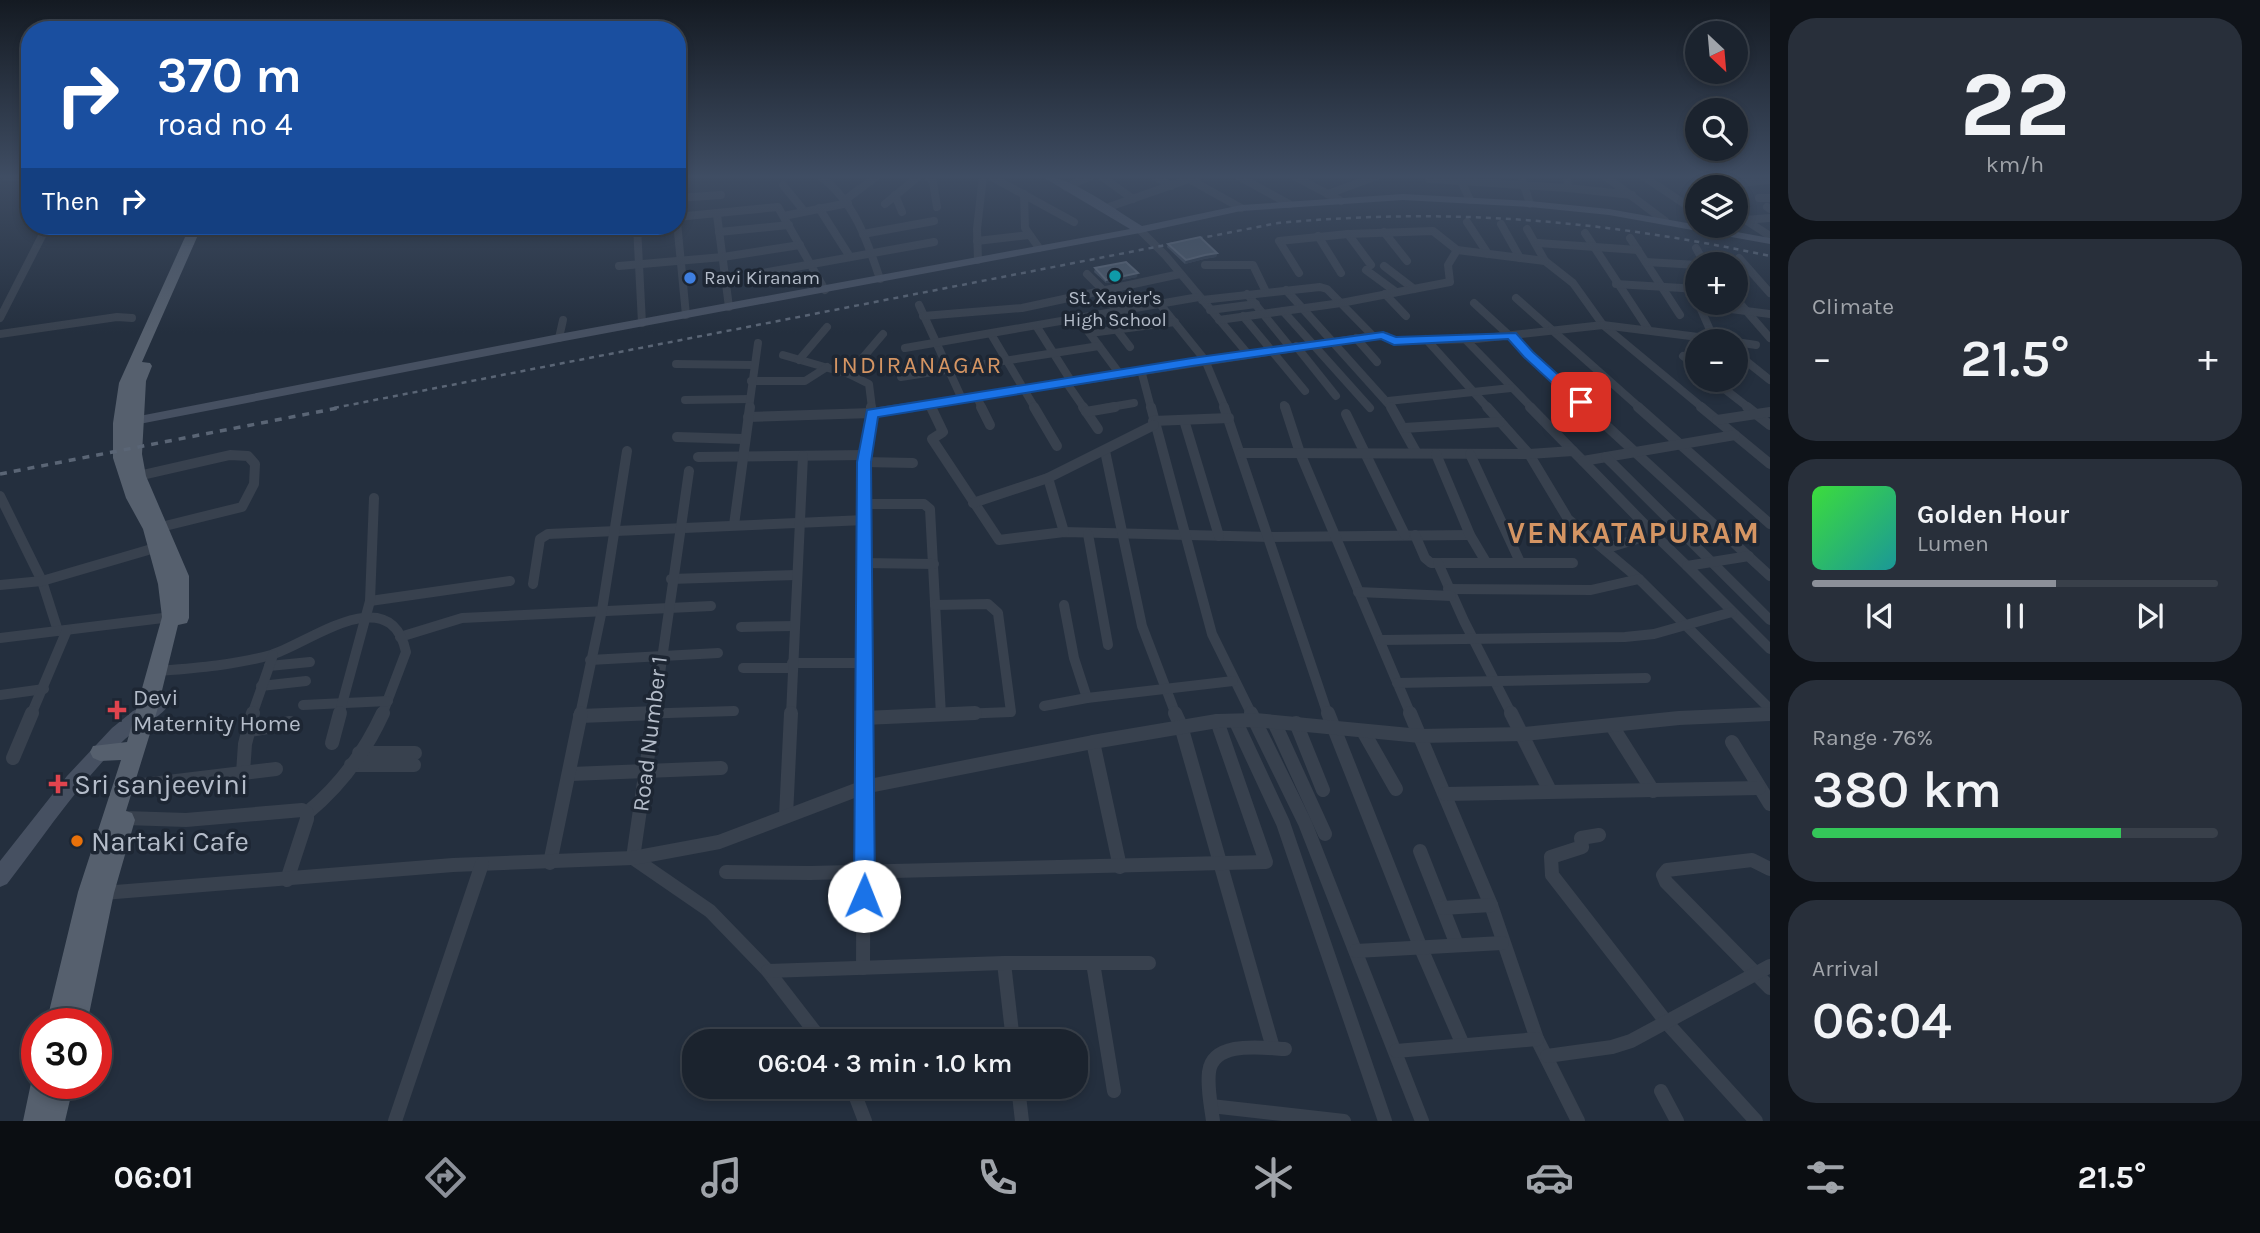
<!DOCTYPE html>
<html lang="en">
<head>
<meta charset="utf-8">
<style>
	:root { --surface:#1b232e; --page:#282f3a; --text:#f1f3f6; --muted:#a0a4aa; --line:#39404a; --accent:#8c9099 }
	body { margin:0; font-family:Karla,sans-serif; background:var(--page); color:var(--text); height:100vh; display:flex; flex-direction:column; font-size:26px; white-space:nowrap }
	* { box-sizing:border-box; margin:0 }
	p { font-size:23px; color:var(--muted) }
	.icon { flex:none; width:38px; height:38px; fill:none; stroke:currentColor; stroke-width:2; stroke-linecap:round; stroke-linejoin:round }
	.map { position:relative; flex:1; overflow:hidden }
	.drawer { display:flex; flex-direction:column; gap:18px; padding:18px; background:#0f1319; width:490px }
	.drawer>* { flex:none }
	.hud { position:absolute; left:21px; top:21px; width:665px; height:214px; border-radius:28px; box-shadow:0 4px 10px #0003,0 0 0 2px var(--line); background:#1a4fa0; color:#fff; overflow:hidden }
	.needle { width:46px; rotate:154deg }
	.controls { position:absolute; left:1685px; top:21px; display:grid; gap:14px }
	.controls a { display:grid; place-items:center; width:63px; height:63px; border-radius:50%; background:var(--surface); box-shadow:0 4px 10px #0003,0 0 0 2px var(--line); font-size:35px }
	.speed { position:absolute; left:21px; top:1008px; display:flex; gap:14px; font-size:35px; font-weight:700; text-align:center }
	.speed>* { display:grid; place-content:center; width:91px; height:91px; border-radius:50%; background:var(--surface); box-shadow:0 4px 10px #0003,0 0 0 2px var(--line); line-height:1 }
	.speed .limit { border:10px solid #d22; background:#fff; color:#111 }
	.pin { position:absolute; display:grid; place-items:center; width:60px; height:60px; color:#fff; margin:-30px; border-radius:14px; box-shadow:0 4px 10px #0006 }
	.me { position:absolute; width:77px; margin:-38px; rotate:1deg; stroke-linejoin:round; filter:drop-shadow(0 0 5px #0008) }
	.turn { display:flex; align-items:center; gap:24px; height:147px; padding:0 21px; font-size:32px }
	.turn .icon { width:91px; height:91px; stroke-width:2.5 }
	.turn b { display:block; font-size:49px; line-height:60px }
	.then { display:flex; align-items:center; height:66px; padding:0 21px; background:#0003; gap:14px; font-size:26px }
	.big { font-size:52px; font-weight:600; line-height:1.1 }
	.drawer .tile { flex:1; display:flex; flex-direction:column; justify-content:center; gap:10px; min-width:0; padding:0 24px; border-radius:28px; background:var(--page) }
	.drawer .dial { align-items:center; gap:0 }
	.dial b { font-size:91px; line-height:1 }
	.song { display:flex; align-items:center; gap:21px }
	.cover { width:84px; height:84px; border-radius:10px; background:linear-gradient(135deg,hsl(120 70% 55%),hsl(180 70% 35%)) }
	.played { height:7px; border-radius:4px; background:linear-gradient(90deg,var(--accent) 60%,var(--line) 60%) }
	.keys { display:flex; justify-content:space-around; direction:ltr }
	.heat { display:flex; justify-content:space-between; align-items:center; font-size:38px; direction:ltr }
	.charge { height:10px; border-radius:5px; background:linear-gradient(90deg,#34c759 76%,var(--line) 0) }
	.trip { position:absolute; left:682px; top:1029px; width:406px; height:70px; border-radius:28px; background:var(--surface); box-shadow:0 4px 10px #0003,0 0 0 2px var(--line); font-weight:600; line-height:70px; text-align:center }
	.tabs { display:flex; height:112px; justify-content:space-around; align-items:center; background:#0b0e12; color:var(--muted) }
	.tabs .icon { width:49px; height:49px }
	.tabs .current { color:var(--accent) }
	.tabs b { font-size:32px; color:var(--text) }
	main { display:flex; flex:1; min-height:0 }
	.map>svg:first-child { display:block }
</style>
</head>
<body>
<main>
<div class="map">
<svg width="1770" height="1121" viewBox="0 0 1770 1121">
	<rect width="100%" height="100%" fill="#242f3e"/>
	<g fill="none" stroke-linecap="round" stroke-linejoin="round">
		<g stroke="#38414e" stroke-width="8">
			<polyline points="4,176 30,178"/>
			<path d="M820 176C854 201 867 240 880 279"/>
			<polyline points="927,176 933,182 937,207"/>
			<polyline points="990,176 1074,222"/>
			<polyline points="1101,176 1133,199"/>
			<polyline points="1154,176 1171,186"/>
			<polyline points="1238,176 1289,204"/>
			<polyline points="1294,176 1341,201"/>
			<polyline points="1521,176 1530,204"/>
			<polyline points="1605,176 1665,221"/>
			<polyline points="1643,176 1698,213"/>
			<polyline points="1189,179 1241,208"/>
			<polyline points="1429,179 1568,188 1567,176"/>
			<polyline points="1461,181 1470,200"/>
			<polyline points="783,185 804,211"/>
			<polyline points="1066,187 1091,176"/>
			<polyline points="1699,187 1770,180"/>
			<polyline points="1568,188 1632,195"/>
			<polyline points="1024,194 1025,228 1039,248"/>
			<polyline points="1328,194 1377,176"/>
			<polyline points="895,195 902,212"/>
			<polyline points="677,198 721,195"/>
			<polyline points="1759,198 1770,198"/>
			<polyline points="845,200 877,176"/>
			<polyline points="885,204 919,176"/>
			<polyline points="1767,207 1770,209"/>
			<polyline points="819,208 850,257"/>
			<polyline points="1106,208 1198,176"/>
			<polyline points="1736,214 1770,236"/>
			<polyline points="717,215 729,307"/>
			<polyline points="784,216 848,203"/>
			<polyline points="677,217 778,207 825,290"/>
			<polyline points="1745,220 1770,218"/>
			<polyline points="677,222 686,315"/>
			<polyline points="1467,222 1488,254"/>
			<polyline points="1501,224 1520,258"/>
			<polyline points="637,226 642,323"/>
			<polyline points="1716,226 1723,231"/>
			<polyline points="1527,229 1545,261 1573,283 1603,325 1703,408"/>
			<polyline points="1140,230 1165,255 1248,354"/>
			<polyline points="719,232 789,225"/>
			<polyline points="1384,232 1407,261"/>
			<polyline points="1585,233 1648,329"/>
			<polyline points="863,234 934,221"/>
			<polyline points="1348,234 1371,265"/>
			<polyline points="1318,236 1341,273"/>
			<polyline points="1630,238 1680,315"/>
			<polyline points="977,241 1029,235"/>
			<polyline points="1538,243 1638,250"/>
			<polyline points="1696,248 1705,264"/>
			<polyline points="1739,258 1770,293"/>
			<polyline points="978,260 977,229 983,176"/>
			<polyline points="1646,262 1698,265"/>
			<polyline points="1205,265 1253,265 1266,292"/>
			<polyline points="619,266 723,257 800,245"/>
			<polyline points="1384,266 1414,289"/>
			<polyline points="1366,270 1396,292"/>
			<polyline points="1299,273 1279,241 1348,234 1433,231 1457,250 1545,261"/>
			<polyline points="1087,274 1104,291 1116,311"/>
			<polyline points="752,275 934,242"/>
			<polyline points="1616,284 1698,289"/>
			<polyline points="1286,290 1392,408"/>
			<polyline points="1247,294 1290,347"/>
			<polyline points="1385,294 1406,316"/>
			<polyline points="1516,298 1640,408"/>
			<polyline points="1736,299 1770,338"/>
			<polyline points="1202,300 1320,287 1327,289 1373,336"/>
			<polyline points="1159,303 1205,360 1225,408"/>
			<polyline points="1474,303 1588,408"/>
			<polyline points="919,305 962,399"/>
			<polyline points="1210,310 1256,304"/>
			<polyline points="1283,311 1370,408"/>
			<polyline points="923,316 1022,308 1180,274"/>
			<polyline points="1243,316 1305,391"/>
			<polyline points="0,318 46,228 60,226"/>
			<polyline points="1079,319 1119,373"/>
			<polyline points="1219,320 1341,303 1450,282 1448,265 1457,250"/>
			<polyline points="1037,327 1071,381"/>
			<polyline points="1117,330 1130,347"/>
			<polyline points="1090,333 1175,322"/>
			<polyline points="0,334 117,317 132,318"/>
			<polyline points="991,334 1035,408"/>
			<polyline points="559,338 563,320"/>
			<polyline points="1356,338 1377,362"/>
			<polyline points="1464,338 1532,408"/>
			<polyline points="1426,339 1488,408"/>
			<polyline points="1714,339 1699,305 1770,314"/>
			<polyline points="1736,342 1756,345"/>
			<polyline points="1296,346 1336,396"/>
			<polyline points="905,348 1199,297"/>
			<polyline points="783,355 849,374 869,384 872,408"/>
			<polyline points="1683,356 1698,367"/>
			<polyline points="799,360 827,327"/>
			<polyline points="1746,361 1770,380"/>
			<polyline points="676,364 753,365"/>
			<polyline points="1141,370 1151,408"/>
			<polyline points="849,374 883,334"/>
			<polyline points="901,377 1099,346"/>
			<polyline points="1713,380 1749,408"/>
			<polyline points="751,381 805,381 827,367"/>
			<polyline points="1066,382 1084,408"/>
			<polyline points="977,397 982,408"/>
			<polyline points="685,400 749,399"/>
			<polyline points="1388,401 1511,388"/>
			<polyline points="930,404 932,408"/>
			<polyline points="1284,405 1285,408"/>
			<polyline points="749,408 758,343"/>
			<polyline points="902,408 1373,336 1386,336 1394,341 1476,339 1603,325 1730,341"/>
			<polyline points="1105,408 1134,403"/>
		</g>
		<g stroke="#38414e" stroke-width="10">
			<polyline points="931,407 943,432 932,439 999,540 1064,532 1271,537 1470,535"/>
			<polyline points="981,407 990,425"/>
			<polyline points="1034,407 1057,446"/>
			<polyline points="1083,407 1098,429"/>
			<polyline points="1151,407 1212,634 1252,715"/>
			<polyline points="1224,407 1328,715"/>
			<polyline points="1285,407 1300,453 1411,715"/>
			<polyline points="1391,407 1416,452"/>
			<polyline points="1487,407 1529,454 1568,519 1639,579 1770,709"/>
			<polyline points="1530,407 1573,451"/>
			<polyline points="1586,407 1770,576"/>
			<polyline points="1638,407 1770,524"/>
			<polyline points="1701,407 1770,464"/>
			<polyline points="1747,407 1770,425"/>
			<polyline points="1086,412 1115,407"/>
			<polyline points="1346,414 1405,535"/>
			<polyline points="748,417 872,413 913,407"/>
			<polyline points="1184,420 1219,536"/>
			<polyline points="1717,420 1770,412"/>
			<polyline points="1153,421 1229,418"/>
			<polyline points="1404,428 1500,422"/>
			<polyline points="677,437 743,439"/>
			<polyline points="1105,451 1142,626 1176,715"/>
			<polyline points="1241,453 1529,454 1573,451 1583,461 1735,435"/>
			<polyline points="1436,454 1470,535 1486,562"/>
			<polyline points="1470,454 1520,562"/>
			<polyline points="698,457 865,455"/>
			<polyline points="1606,457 1770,620"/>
			<polyline points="1583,461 1654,534 1604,549"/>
			<polyline points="864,462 913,463"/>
			<polyline points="138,476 230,455 248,456 255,464 254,484 242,507 161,527"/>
			<polyline points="1048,478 1064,532"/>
			<polyline points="0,496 42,581 58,631"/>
			<polyline points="973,503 1048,478 1154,425"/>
			<polyline points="866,504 924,504 930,509 941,715"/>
			<polyline points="734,525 750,407"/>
			<polyline points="1088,534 1108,645"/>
			<polyline points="1654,534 1687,566"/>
			<polyline points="1415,535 1425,558 1431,563 1573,563"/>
			<polyline points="1749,556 1687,566 1770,649"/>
			<polyline points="864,563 934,564"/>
			<polyline points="1438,563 1464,621 1512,715"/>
			<polyline points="671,579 797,575"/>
			<polyline points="533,584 540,539 548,534 865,520"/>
			<polyline points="0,585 42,581 155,548"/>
			<polyline points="1448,589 1591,590 1639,579"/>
			<polyline points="1358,592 1451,596"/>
			<polyline points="370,601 510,581"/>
			<polyline points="1064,605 1074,658 1087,698"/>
			<polyline points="741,627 794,626"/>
			<polyline points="400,637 462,618 711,606"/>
			<polyline points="0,638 171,617"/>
			<polyline points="1381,640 1625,637 1654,634 1732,612"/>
			<polyline points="590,660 718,653"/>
			<polyline points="792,663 865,663"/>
			<polyline points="269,666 310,662"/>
			<polyline points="743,668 792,668"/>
			<path d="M159 671C196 668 235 665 271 655 308 644 390 578 406 652L382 715"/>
			<polyline points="1397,683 1646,678"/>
			<polyline points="261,686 306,681"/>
			<polyline points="0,695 44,689"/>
			<polyline points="303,705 388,701"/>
			<polyline points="1044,706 1087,698 1233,681"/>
			<polyline points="31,715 67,630"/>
			<polyline points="252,715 273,655"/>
			<polyline points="339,715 370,601 374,498"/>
			<polyline points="580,715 602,610 627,451"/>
			<polyline points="603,715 734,711"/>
			<polyline points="654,715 689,471"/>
			<polyline points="791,715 803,456"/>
			<polyline points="863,715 864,462 871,407"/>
			<polyline points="932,715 1011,712 998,613 988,604 935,605"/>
			<polyline points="1742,715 1770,714"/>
		</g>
		<g stroke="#38414e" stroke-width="14">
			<polyline points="654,713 633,858 710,911 768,971 822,1041"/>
			<polyline points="1175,713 1181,726 1273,1048"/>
			<polyline points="1251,713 1305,823 1422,1121"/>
			<polyline points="1328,713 1420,946 1463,1045"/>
			<polyline points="1410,713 1491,905 1537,1039 1578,1121"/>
			<polyline points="1511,713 1550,791"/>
			<polyline points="580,716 657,713"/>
			<polyline points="864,718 975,713"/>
			<polyline points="1236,722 1283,823 1385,1121"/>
			<polyline points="1274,722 1325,834"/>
			<polyline points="1296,723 1323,790"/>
			<polyline points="1612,726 1653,791"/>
			<polyline points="250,730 290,723"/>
			<polyline points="1363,731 1396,789"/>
			<polyline points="1093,742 1120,867"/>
			<polyline points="1732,742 1770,804"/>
			<polyline points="332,743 340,713"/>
			<polyline points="359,753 415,753"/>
			<polyline points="13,758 32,713"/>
			<polyline points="351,765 414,765"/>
			<polyline points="243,773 245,744 253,713"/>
			<polyline points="571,774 721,768"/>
			<polyline points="135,786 276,769"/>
			<polyline points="1445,794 1759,788"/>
			<path d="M307 813C340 786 365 752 383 713"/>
			<polyline points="786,816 791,713"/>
			<polyline points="125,818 186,820 302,810 307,813 307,819 287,880"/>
			<polyline points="1599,835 1581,838 1582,847 1551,857 1552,875 1667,1023 1756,1121"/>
			<polyline points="1420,851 1457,945"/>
			<polyline points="550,863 581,713"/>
			<polyline points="1770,869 1752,860 1667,870 1663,875 1666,882 1770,988"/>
			<polyline points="726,872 810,873 1266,862 1217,721"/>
			<polyline points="103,893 453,865 633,858 719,842 864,787 1093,742 1217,721 1255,720 1420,736 1524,734 1679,718 1770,714"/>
			<polyline points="1443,908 1491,905"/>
			<polyline points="1356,951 1502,943"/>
			<polyline points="1004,963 1013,1041"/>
			<polyline points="1093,963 1114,1091"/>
			<polyline points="863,968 864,713"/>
			<polyline points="768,971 1004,963 1149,963"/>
			<polyline points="1396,1051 1537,1039"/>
			<polyline points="1547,1056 1612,1047 1631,1041 1770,966"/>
			<polyline points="852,1087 865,1121"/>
			<polyline points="1018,1087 1022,1121"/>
			<polyline points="1661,1091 1677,1121"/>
			<polyline points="1211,1106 1344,1121"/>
			<polyline points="395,1121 482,864"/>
			<path d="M1213 1121C1211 1105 1207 1088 1209 1072 1213 1040 1263 1048 1285 1049"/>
		</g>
		<g fill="#465061" fill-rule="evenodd">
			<path d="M1041 176C1072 176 1115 210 1142 226L1241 205 1403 194 1530 201 1609 209 1770 238V244L1609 215 1530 207 1403 200 1241 211 1140 233 559 342 124 427 117 423 124 419 559 334 1130 229Z"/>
			<path d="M158 699 164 702 167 707C163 715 134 731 124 740 79 782 45 835 7 884L0 887V861L67 776 112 728 133 711Z"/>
		</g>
		<g fill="#56606e" fill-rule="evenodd">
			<polygon points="190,226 202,226 142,362 150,363 152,366 146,381 142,454 146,476 189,576 189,618 187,623 178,625 157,711 126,811 132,813 135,820 114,893 87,1024 46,1024 78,892 121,760 100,761 93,758 90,752 93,746 127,742 162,617 158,584 143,529 126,498 113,458 113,423 119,383"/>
			<polygon points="37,1073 37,1083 74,1083 65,1121 23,1121 31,1083"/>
		</g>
		<path stroke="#5a6575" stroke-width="2.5" stroke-dasharray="5 5" stroke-linecap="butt" d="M334 408 1278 223C1450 207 1602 220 1770 256"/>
		<polyline stroke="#5a6575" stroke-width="3.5" stroke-dasharray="7 7" stroke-linecap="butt" points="0,474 343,407"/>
	</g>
	<g fill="#3f4b5c">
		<polygon points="1168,244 1217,253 1216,257 1204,259 1185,264 1167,247"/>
		<polygon points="1095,268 1137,277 1106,283 1094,272"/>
	</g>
	<g fill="#2f3b4b">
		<polygon points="1217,253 1216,257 1204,259 1185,264 1186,260 1205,255"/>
		<polygon points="1138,273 1137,277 1106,283 1106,280"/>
	</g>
	<g fill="#4b5868" stroke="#5c6777" stroke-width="2">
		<polygon points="1200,237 1217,253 1205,255 1186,260 1168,244"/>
		<polygon points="1126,262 1138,273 1106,280 1095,268"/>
	</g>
	<linearGradient id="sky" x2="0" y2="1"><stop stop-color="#141a22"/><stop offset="0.53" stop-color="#3f4d63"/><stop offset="1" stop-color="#3f4d63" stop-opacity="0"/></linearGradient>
	<rect width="1770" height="333" fill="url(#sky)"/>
	<polygon fill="#1a73e8" stroke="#114b97" stroke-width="2" points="1383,332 1396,337 1516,333 1533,352 1588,402 1586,405 1576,405 1524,357 1508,339 1394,345 1381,339 1192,366 878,417 871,462 875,896 872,903 864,906 857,903 854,896 857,462 867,410 1192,358"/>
	<circle fill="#0f9aa8" stroke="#1d2633" stroke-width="2.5" cx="1115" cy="276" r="7"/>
	<circle fill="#3f7fe0" stroke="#1d2633" stroke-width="2.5" cx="690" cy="278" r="7"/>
	<g fill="#e0444e" stroke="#1d2633" stroke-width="2.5">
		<path d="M113.5 699.5h7v7h7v7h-7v7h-7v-7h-7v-7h7z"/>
		<path d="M54.5 773.5h7v7h7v7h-7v7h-7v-7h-7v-7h7z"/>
	</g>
	<circle fill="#e8710a" stroke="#1d2633" stroke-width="2.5" cx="77" cy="841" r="7"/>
	<g text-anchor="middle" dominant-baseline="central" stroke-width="7" stroke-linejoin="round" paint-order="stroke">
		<g font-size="19" fill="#b4bcc9" stroke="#1d2633" text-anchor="start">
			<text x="704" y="278">Ravi Kiranam</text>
			<text x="1115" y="298" text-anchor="middle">St. Xavier's<tspan x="1115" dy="22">High School</tspan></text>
		</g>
		<g font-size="23" fill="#b4bcc9" stroke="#1d2633" text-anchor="start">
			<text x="133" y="697">Devi<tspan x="133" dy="26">Maternity Home</tspan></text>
		</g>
		<g font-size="23" fill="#b4bcc9" stroke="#1d2633">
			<text transform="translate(650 734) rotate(-83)">Road Number 1</text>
		</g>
		<g font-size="24" letter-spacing="2" fill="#d59563" stroke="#1d2633">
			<text x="918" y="365">INDIRANAGAR</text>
		</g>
		<g font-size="28" fill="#b4bcc9" stroke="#1d2633" text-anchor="start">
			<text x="74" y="784">Sri sanjeevini</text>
			<text x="91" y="841">Nartaki Cafe</text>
		</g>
		<g font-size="30" font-weight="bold" letter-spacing="2" fill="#d59563" stroke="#1d2633">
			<text x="1634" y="533">VENKATAPURAM</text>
		</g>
	</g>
</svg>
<div class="controls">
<a><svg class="needle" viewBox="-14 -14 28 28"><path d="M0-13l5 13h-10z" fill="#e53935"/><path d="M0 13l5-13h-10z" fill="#a0a4aa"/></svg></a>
<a><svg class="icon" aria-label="search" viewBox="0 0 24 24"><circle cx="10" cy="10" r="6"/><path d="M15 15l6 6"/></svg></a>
<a><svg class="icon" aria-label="layers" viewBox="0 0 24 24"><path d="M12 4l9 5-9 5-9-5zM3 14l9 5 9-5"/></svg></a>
<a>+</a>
<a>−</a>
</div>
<div class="speed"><div class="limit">30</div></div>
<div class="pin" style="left:1581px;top:402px;background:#d93025"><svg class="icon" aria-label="arrive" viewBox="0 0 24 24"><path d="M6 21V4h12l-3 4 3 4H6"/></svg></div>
<svg class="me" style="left:864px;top:896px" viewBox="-20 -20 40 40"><circle r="19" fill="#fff"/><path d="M0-13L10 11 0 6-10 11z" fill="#1a73e8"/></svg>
<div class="trip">06:04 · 3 min · 1.0 km</div>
<div class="hud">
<div class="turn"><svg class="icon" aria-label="right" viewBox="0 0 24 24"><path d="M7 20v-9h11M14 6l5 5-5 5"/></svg><div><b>370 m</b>road no 4</div></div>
<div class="then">Then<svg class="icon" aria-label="right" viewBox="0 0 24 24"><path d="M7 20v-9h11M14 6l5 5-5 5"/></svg></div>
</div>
</div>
<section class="drawer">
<div class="tile dial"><b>22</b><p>km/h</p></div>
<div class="tile"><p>Climate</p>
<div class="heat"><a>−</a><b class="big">21.5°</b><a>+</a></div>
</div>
<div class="tile">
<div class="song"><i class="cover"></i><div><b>Golden Hour</b><p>Lumen</p></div></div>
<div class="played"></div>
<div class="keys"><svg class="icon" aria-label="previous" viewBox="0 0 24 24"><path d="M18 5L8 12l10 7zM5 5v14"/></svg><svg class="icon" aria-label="pause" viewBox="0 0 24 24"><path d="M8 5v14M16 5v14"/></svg><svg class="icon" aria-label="next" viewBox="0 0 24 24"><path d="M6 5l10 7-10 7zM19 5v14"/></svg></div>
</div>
<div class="tile"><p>Range · 76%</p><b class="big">380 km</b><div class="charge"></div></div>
<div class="tile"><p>Arrival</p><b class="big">06:04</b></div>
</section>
</main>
<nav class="tabs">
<b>06:01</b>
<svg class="icon current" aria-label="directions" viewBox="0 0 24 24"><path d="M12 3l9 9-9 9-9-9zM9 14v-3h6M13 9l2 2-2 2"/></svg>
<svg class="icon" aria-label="music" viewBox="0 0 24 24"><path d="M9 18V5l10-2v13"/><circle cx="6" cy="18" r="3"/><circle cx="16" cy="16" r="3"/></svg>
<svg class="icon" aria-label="phone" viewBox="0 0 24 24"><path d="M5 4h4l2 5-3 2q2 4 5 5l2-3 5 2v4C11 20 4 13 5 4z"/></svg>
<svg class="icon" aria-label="climate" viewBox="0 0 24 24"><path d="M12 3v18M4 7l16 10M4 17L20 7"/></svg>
<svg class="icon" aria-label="car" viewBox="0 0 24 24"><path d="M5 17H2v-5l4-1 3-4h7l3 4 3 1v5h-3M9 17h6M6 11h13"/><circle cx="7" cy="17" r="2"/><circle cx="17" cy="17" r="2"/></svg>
<svg class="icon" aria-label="filters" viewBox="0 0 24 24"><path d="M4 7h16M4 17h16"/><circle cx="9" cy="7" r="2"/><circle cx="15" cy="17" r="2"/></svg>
<b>21.5°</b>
</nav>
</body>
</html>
